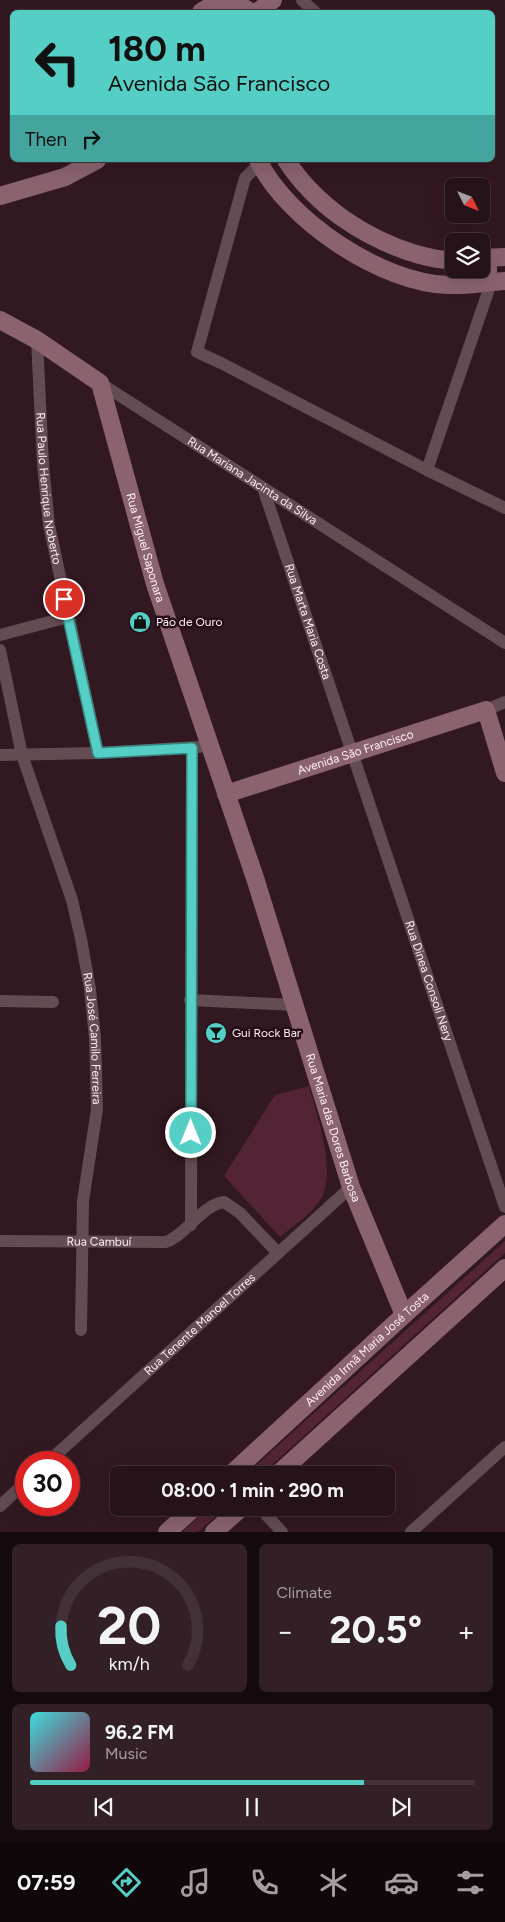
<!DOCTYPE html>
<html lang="en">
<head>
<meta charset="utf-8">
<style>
	:root { --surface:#261219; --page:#322026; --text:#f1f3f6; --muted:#a49ea2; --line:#423238; --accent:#55cec6 }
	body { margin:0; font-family:Figtree,sans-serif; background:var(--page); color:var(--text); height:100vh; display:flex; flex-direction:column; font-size:19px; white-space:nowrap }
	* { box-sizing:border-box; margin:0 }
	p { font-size:16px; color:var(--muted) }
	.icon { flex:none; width:28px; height:28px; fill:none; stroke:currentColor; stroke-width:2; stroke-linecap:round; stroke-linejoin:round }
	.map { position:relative; height:1532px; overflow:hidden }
	.details { display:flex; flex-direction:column; gap:12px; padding:12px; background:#150a0e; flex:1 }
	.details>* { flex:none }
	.guide { position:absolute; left:10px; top:10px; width:485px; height:152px; border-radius:8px; box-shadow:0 5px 20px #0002,0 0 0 1px var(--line); background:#55cec6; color:#111; overflow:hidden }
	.needle { width:32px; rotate:132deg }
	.controls { position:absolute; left:445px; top:178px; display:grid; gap:10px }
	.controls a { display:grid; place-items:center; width:45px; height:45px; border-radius:8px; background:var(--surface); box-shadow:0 5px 20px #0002,0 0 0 1px var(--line); font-size:25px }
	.speed { position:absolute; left:15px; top:1451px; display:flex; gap:10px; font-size:25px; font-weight:700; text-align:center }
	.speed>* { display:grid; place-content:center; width:65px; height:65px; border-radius:50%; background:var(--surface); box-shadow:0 5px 20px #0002,0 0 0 1px var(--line); line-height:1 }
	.speed .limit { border:8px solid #d22; background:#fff; color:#111 }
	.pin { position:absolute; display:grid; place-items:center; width:42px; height:42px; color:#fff; margin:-21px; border:2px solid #fff; border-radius:50%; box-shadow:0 1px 5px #0007 }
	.me { position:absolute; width:55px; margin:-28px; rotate:0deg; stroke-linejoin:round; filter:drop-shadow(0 0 4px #0008) }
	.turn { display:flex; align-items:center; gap:18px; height:105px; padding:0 15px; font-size:22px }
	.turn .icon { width:65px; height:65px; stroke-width:2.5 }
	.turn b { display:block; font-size:35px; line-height:42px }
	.then { display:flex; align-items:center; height:48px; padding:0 15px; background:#0003; gap:10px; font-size:19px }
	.big { font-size:38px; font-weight:700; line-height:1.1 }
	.details .tile { flex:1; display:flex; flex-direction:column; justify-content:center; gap:8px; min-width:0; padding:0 18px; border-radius:8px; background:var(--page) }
	.details .dial { align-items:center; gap:0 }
	.dial svg { height:130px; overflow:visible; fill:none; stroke:var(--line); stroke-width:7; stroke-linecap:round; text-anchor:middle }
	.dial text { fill:var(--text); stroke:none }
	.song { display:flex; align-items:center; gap:15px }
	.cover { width:60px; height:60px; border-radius:8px; background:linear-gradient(135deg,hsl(180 70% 55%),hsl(340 70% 35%)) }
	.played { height:5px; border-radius:2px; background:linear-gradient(90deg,var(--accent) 75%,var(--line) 75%) }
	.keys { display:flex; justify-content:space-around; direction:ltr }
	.heat { display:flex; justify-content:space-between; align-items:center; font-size:28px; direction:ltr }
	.details .tiles { flex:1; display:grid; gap:12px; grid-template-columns:1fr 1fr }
	.tile:last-child { grid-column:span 2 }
	.trip { position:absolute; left:110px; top:1466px; width:285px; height:50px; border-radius:8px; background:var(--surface); box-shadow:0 5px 20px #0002,0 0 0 1px var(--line); font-weight:700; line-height:50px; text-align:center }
	.dock { display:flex; height:80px; justify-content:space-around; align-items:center; background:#0f070a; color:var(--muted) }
	.dock .icon { width:35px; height:35px }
	.dock .selected { color:var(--accent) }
	.dock b { font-size:22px; color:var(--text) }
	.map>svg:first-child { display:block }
</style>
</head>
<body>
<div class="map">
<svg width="505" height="1532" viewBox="0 0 505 1532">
	<rect width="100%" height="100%" fill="#321821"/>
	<g fill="#522435">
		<path d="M309 1086C317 1116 336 1168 322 1197 314 1213 294 1225 280 1237L224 1176 275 1095Z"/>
		<polygon points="505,1241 505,1253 261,1475 245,1475"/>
		<polygon points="209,1508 225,1508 198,1532 182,1532"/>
	</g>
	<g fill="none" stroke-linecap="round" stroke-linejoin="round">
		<g stroke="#644c53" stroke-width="12">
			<polyline points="302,0 315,12"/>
			<polyline points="260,163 245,178 197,352 221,363 427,470 505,508"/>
			<path id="s1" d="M37 340 43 464 49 525 98 753"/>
			<path id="s2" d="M100 383 505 643"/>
			<polyline points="427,470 488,292 488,282"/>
			<path id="s3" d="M263 488 505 1207"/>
			<polyline points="0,635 68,617"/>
			<path id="s4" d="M0 650 22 755 72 900 81 939 90 989 95 1038 97 1109 83 1201 81 1330"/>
			<polyline points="486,710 505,702"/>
			<polyline points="0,755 98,753 199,747"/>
			<polyline points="190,1000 294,1005"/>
			<polyline points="0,1001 53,1002"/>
			<polyline points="191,1225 192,748"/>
			<path id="s5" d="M0 1241 166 1242C187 1234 202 1205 224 1202L240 1213 278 1253"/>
			<path id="s6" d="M48 1462 351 1187"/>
			<polyline points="0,1506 26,1482"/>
			<polyline points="260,1508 282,1532"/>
			<polyline points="411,1532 505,1447"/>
		</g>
		<g stroke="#8a636f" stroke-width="18">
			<path d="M201 12C216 1 236 0 250 12"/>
			<polyline points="257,12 273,0"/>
			<path d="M258 160C287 220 381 283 448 285 467 286 486 282 505 281"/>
			<path d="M286 160C316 206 364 238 416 254 428 257 441 261 454 260"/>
			<polyline points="0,196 65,177 97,160"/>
			<polyline points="481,258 505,257"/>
			<polyline points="488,282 488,258"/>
			<path id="s7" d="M0 320 37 340 100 383 155 584 255 878 351 1187 404 1315"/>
			<path id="s8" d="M226 794 486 710 505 773"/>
			<path id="s9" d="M230 1475 404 1315 505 1224"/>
			<polyline points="277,1475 505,1268"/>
			<polyline points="167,1532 194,1508"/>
			<polyline points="214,1532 241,1508"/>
		</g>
	</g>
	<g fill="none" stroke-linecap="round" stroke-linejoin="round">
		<g stroke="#378681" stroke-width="12">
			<polyline id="route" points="64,599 98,753 192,748 191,1133"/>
		</g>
		<use href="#route" stroke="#55cec6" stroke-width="9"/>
	</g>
	<defs>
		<g id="shop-disc" transform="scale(1.125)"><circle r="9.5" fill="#55cec6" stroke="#280e18"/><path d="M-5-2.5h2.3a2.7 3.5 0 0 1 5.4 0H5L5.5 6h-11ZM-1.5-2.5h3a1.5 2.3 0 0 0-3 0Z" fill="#111"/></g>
		<g id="bar-disc" transform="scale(1.125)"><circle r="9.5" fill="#55cec6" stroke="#280e18"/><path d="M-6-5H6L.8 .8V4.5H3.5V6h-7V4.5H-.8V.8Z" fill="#111"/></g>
	</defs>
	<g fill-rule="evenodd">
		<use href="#shop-disc" x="140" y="622"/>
		<use href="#bar-disc" x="216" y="1033"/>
	</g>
	<g text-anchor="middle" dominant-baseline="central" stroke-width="5" stroke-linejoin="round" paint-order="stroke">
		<g font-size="12" fill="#fdeef2" stroke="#280e18">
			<text stroke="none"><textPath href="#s2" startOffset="181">Rua Mariana Jacinta da Silva</textPath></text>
			<text stroke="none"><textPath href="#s1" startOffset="149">Rua Paulo Henrique Noberto</textPath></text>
			<text stroke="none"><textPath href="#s7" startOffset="289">Rua Miguel Saponara</textPath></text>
			<text stroke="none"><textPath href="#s3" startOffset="141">Rua Marta Maria Costa</textPath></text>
			<text stroke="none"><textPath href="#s8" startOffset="136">Avenida São Francisco</textPath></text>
			<text stroke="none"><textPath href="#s3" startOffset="520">Rua Dinea Consoli Nery</textPath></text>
			<text stroke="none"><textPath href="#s4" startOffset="401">Rua José Camilo Ferreira</textPath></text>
			<text stroke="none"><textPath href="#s7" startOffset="899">Rua Maria das Dores Barbosa</textPath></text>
			<text stroke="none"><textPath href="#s5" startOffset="99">Rua Cambuí</textPath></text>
			<text stroke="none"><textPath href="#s6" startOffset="205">Rua Tenente Manoel Torres</textPath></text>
			<text stroke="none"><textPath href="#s9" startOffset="186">Avenida Irmã Maria José Tosta</textPath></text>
		</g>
		<g font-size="12" fill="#fdeef2" stroke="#280e18" text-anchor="start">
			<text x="156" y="622">Pão de Ouro</text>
			<text x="232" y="1033">Gui Rock Bar</text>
		</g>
	</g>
</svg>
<div class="controls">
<a><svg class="needle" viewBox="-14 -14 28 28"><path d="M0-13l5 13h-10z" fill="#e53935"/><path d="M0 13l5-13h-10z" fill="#a49ea2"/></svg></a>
<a><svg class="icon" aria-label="layers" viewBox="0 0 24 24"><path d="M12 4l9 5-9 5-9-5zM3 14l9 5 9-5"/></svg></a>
</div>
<div class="speed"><div class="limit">30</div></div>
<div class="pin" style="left:64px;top:599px;background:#d93025"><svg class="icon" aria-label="arrive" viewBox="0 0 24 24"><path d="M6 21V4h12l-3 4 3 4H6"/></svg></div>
<svg class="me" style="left:191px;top:1133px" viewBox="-20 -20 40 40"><circle r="17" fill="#55cec6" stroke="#fff" stroke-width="3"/><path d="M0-11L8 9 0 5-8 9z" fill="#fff"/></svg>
<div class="trip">08:00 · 1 min · 290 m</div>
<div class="guide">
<div class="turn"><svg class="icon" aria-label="left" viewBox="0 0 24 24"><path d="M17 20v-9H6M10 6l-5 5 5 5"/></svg><div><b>180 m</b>Avenida São Francisco</div></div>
<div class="then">Then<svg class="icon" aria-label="right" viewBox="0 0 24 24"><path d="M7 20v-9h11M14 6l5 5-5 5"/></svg></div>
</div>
</div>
<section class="details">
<div class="tiles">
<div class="tile dial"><svg viewBox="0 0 100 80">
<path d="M14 69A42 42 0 1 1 86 69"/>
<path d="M14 69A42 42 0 0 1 8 45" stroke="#55cec6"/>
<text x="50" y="56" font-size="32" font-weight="700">20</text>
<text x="50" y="72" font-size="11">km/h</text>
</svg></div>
<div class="tile"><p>Climate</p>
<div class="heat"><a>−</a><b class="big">20.5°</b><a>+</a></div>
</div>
<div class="tile">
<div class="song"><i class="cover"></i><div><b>96.2 FM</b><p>Music</p></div></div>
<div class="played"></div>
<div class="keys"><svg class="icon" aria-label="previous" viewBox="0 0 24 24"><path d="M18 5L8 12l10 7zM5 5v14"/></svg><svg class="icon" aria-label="pause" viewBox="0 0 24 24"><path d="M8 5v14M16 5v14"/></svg><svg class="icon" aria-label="next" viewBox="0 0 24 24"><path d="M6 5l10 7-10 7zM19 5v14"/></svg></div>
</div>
</div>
</section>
<nav class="dock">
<b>07:59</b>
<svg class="icon selected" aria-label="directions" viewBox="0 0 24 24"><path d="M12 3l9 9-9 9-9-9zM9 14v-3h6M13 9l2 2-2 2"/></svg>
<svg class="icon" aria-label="music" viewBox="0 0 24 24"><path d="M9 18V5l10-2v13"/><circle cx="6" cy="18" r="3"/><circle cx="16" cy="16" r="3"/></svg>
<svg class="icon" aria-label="phone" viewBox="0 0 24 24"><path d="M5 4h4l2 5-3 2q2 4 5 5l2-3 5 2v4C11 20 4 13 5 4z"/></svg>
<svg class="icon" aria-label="climate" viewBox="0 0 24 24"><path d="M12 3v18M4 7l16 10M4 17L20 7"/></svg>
<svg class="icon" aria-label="car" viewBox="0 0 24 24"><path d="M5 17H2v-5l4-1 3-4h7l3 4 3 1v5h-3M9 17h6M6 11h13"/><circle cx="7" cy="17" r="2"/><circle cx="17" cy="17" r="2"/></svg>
<svg class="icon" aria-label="filters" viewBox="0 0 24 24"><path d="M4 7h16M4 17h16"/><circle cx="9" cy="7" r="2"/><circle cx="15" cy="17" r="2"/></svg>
</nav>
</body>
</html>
